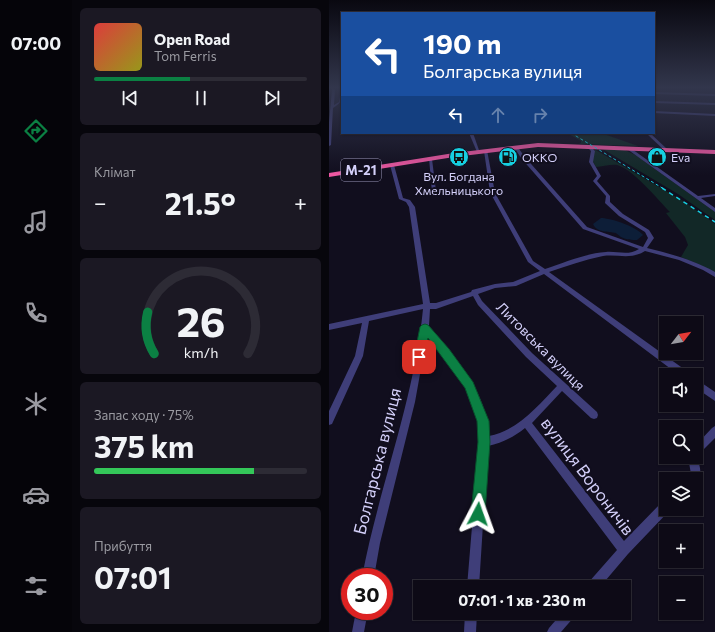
<!DOCTYPE html>
<html lang="uk">
<head>
<meta charset="utf-8">
<style>
	:root { --surface:#0d0a16; --page:#1b1823; --text:#f1f3f6; --muted:#9a9aa1; --line:#2d2b35; --accent:#0b8043 }
	body { margin:0; font-family:Commissioner,sans-serif; background:var(--page); color:var(--text); height:100vh; display:flex; flex-direction:column; font-size:15px; white-space:nowrap }
	* { box-sizing:border-box; margin:0 }
	p { font-size:13px; color:var(--muted) }
	.icon { flex:none; width:22px; height:22px; fill:none; stroke:currentColor; stroke-width:2; stroke-linecap:round; stroke-linejoin:round }
	.map { position:relative; flex:1; overflow:hidden }
	.sheet { display:flex; flex-direction:column; gap:8px; padding:8px; background:#07060c; width:257px }
	.sheet>* { flex:none }
	.top-card { position:absolute; left:12px; top:12px; width:314px; height:122px; border-radius:0px; box-shadow:0 1px 3px #0004,0 0 0 1px var(--line); background:#1a4fa0; color:#fff; overflow:hidden }
	.needle { width:26px; rotate:59deg }
	.fabs { position:absolute; left:330px; top:316px; display:grid; gap:8px }
	.fabs a { display:grid; place-items:center; width:44px; height:44px; border-radius:0px; background:var(--surface); box-shadow:0 1px 3px #0004,0 0 0 1px var(--line); font-size:20px }
	.speed { position:absolute; left:12px; top:568px; display:flex; gap:8px; font-size:20px; font-weight:700; text-align:center }
	.speed>* { display:grid; place-content:center; width:52px; height:52px; border-radius:50%; background:var(--surface); box-shadow:0 1px 3px #0004,0 0 0 1px var(--line); line-height:1 }
	.speed .limit { border:6px solid #d22; background:#fff; color:#111 }
	.pin { position:absolute; display:grid; place-items:center; width:34px; height:34px; color:#fff; margin:-17px; border-radius:8px; box-shadow:0 2px 6px #0006 }
	.me { position:absolute; width:44px; margin:-22px; rotate:4deg; stroke-linejoin:round; filter:drop-shadow(0 0 3px #0008) }
	.turn { display:flex; align-items:center; gap:14px; height:84px; padding:0 16px; font-size:18px }
	.turn .icon { width:52px; height:52px; stroke-width:2.5 }
	.turn b { display:block; font-size:28px; line-height:34px }
	.lanes { display:flex; align-items:center; height:38px; padding:0 16px; background:#0003; justify-content:center; gap:20px; direction:ltr }
	.lanes .off { opacity:.35 }
	.big { font-size:30px; font-weight:700; line-height:1.1 }
	.sheet .widget { flex:1; display:flex; flex-direction:column; justify-content:center; gap:6px; min-width:0; padding:0 14px; border-radius:6px; background:var(--page) }
	.sheet .dial { align-items:center; gap:0 }
	.dial svg { height:104px; overflow:visible; fill:none; stroke:var(--line); stroke-width:7; stroke-linecap:round; text-anchor:middle }
	.dial text { fill:var(--text); stroke:none }
	.song { display:flex; align-items:center; gap:12px }
	.cover { width:48px; height:48px; border-radius:6px; background:linear-gradient(135deg,hsl(0 70% 55%),hsl(60 70% 35%)) }
	.played { height:4px; border-radius:2px; background:linear-gradient(90deg,var(--accent) 45%,var(--line) 45%) }
	.keys { display:flex; justify-content:space-around; direction:ltr }
	.heat { display:flex; justify-content:space-between; align-items:center; font-size:22px; direction:ltr }
	.charge { height:6px; border-radius:3px; background:linear-gradient(90deg,#34c759 75%,var(--line) 0) }
	.trip { position:absolute; left:84px; top:580px; width:218px; height:40px; border-radius:0px; background:var(--surface); box-shadow:0 1px 3px #0004,0 0 0 1px var(--line); font-weight:700; line-height:40px; text-align:center }
	main { display:flex; flex:1; min-height:0 }
	.tabs { display:flex; flex-direction:column; width:72px; justify-content:space-around; align-items:center; background:#050409; color:var(--muted) }
	.tabs .icon { width:28px; height:28px }
	.tabs .selected { color:var(--accent) }
	.tabs b { font-size:18px; color:var(--text) }
	.map>svg:first-child { display:block }
</style>
</head>
<body>
<main>
<nav class="tabs">
<b>07:00</b>
<svg class="icon selected" aria-label="directions" viewBox="0 0 24 24"><path d="M12 3l9 9-9 9-9-9zM9 14v-3h6M13 9l2 2-2 2"/></svg>
<svg class="icon" aria-label="music" viewBox="0 0 24 24"><path d="M9 18V5l10-2v13"/><circle cx="6" cy="18" r="3"/><circle cx="16" cy="16" r="3"/></svg>
<svg class="icon" aria-label="phone" viewBox="0 0 24 24"><path d="M5 4h4l2 5-3 2q2 4 5 5l2-3 5 2v4C11 20 4 13 5 4z"/></svg>
<svg class="icon" aria-label="climate" viewBox="0 0 24 24"><path d="M12 3v18M4 7l16 10M4 17L20 7"/></svg>
<svg class="icon" aria-label="car" viewBox="0 0 24 24"><path d="M5 17H2v-5l4-1 3-4h7l3 4 3 1v5h-3M9 17h6M6 11h13"/><circle cx="7" cy="17" r="2"/><circle cx="17" cy="17" r="2"/></svg>
<svg class="icon" aria-label="filters" viewBox="0 0 24 24"><path d="M4 7h16M4 17h16"/><circle cx="9" cy="7" r="2"/><circle cx="15" cy="17" r="2"/></svg>
</nav>
<section class="sheet">
<div class="widget">
<div class="song"><i class="cover"></i><div><b>Open Road</b><p>Tom Ferris</p></div></div>
<div class="played"></div>
<div class="keys"><svg class="icon" aria-label="previous" viewBox="0 0 24 24"><path d="M18 5L8 12l10 7zM5 5v14"/></svg><svg class="icon" aria-label="pause" viewBox="0 0 24 24"><path d="M8 5v14M16 5v14"/></svg><svg class="icon" aria-label="next" viewBox="0 0 24 24"><path d="M6 5l10 7-10 7zM19 5v14"/></svg></div>
</div>
<div class="widget"><p>Клімат</p>
<div class="heat"><a>−</a><b class="big">21.5°</b><a>+</a></div>
</div>
<div class="widget dial"><svg viewBox="0 0 100 80">
<path d="M14 69A42 42 0 1 1 86 69"/>
<path d="M14 69A42 42 0 0 1 9 37" stroke="#0b8043"/>
<text x="50" y="56" font-size="32" font-weight="700">26</text>
<text x="50" y="72" font-size="11">km/h</text>
</svg></div>
<div class="widget"><p>Запас ходу · 75%</p><b class="big">375 km</b><div class="charge"></div></div>
<div class="widget"><p>Прибуття</p><b class="big">07:01</b></div>
</section>
<div class="map">
<svg width="386" height="632" viewBox="0 0 386 632">
	<rect width="100%" height="100%" fill="#110e1e"/>
	<g fill="#122827">
		<polygon points="238,133 272,133 309,146 250,144 252,143 252,141"/>
		<polygon points="272,148 296,150 308,156 386,212 386,220 349,194"/>
		<path d="M265 149 356 202 386 224V273L369 264 352 257 359 245 356 237 337 213 341 212C330 201 303 168 288 165 282 164 273 167 267 167L263 160 266 150Z"/>
	</g>
	<path fill="#0d1e38" d="M272 218C282 218 308 227 314 235L308 240C303 240 298 240 292 237 292 237 287 233 287 233 279 231 268 233 264 224Z"/>
	<g fill="none" stroke-linecap="round" stroke-linejoin="round">
		<g fill="#3f3e79" fill-rule="evenodd">
			<path d="M1 87H3L6 90 5 105 10 102 12 91 13 90C13 101 13 102 4 108L2 145 0 146V122L3 90Z"/>
			<polygon points="325,92 386,94 386,96 325,94"/>
			<polygon points="325,101 386,103 386,105 325,103"/>
			<polygon points="325,111 386,114 386,116 325,113"/>
			<polygon points="140,133 144,133 151,153 148,152"/>
			<polygon points="317,133 321,133 338,149 338,151 336,151"/>
			<path d="M258 145H260L266 151 264 162 272 176 268 181 281 196V202L294 214 320 230 325 238 318 248C342 254 365 260 386 272V277L374 270 350 260 316 251C302 260 289 254 274 256 255 260 238 266 220 272L359 372 360 375H350L215 274 187 286 166 288 149 294 153 301 203 353 268 412 269 415 268 418 265 419 262 418 233 391 203 423 295 541 333 502 337 501V509L341 510 299 554 271 587H257L259 583 288 550 196 428C185 437 173 443 159 446L150 587H138L150 442C150 435 151 427 150 420 143 387 119 360 98 335L86 402 51 543 45 577H33C50 487 85 401 94 309L40 321 34 356 3 424 0 425V411L26 356 33 323 0 330V324L94 304 80 207 77 202 70 199 61 165 63 164 65 165 74 198 81 200 86 207 101 303H107L142 292 143 290 166 284 184 282 211 271 199 262 162 194 114 195 103 193 100 158 103 159 107 191 114 193 161 192 155 151 158 150 166 193 204 261 216 269C234 263 258 253 277 252 288 251 300 256 310 249L254 229 192 158 185 147 187 146H188L195 156 258 227 314 247 319 238 316 232 290 216 276 203 277 196 264 181 268 176 260 162 262 151 258 147ZM144 296 149 305 197 357 228 386C209 406 188 431 160 436 158 392 127 358 100 326L101 309H107Z"/>
			<polygon points="298,147 300,147 369,196 386,194 386,196 372,198 386,208 386,212 298,149"/>
			<polygon points="367,379 386,392 386,401 367,388"/>
			<path d="M386 426V438L368 456C370 465 375 476 367 482V479H358L362 474 359 457H367V445L383 428Z"/>
			<polygon points="27,611 39,611 35,632 23,632"/>
			<polygon points="136,613 148,613 147,632 135,632"/>
			<polygon points="233,613 247,613 245,617 232,632 218,632 220,628"/>
		</g>
		<polygon fill="#ef57a2" fill-rule="evenodd" points="209,143 386,150 386,154 209,147 125,157 0,177 0,173 125,153"/>
		<polyline stroke="#16cfe1" stroke-width="1" stroke-dasharray="3 2.5" stroke-linecap="butt" points="242,133 335,189"/>
		<polyline stroke="#16cfe1" stroke-width="1.5" stroke-dasharray="4.5 4" stroke-linecap="butt" points="333,188 386,222"/>
	</g>
	<linearGradient id="sky" x2="0" y2="1"><stop stop-color="#090810"/><stop offset="0.5" stop-color="#32364c"/><stop offset="1" stop-color="#32364c" stop-opacity="0"/></linearGradient>
	<rect width="386" height="175" fill="url(#sky)"/>
	<polygon fill="#0b8043" stroke="#07532c" points="96,324 99,325 120,349 144,382 160,421 161,442 156,514 154,519 149,521 144,519 142,514 149,442 148,421 136,388 99,338 94,360 90,361 87,360 85,357 91,327 93,325"/>
	<defs>
		<g id="bus-disc" transform="scale(1)"><circle r="9.5" fill="#16cfe1" stroke="#110e1e"/><path d="M-5-6H5V4H4V6H2V4H-2V6H-4V4H-5ZM-3.5-4V0h7V-4ZM-3.5 1.2v1.5H-2V1.2ZM2 1.2v1.5H3.5V1.2Z" fill="#111"/></g>
		<g id="fuel-disc" transform="scale(1)"><circle r="9.5" fill="#16cfe1" stroke="#110e1e"/><path d="M-5.5-6h7V0h2V4h1.3V-2.5L3-4.5l.8-.8L6-3V5H2.5V1h-1V6h-7ZM-4.2-4.7v3.2H.2V-4.7Z" fill="#111"/></g>
		<g id="shop-disc" transform="scale(1)"><circle r="9.5" fill="#16cfe1" stroke="#110e1e"/><path d="M-5-2.5h2.3a2.7 3.5 0 0 1 5.4 0H5L5.5 6h-11ZM-1.5-2.5h3a1.5 2.3 0 0 0-3 0Z" fill="#111"/></g>
	</defs>
	<g fill-rule="evenodd">
		<use href="#bus-disc" x="130" y="157"/>
		<use href="#fuel-disc" x="179" y="157"/>
		<use href="#shop-disc" x="328" y="157"/>
	</g>
	<g text-anchor="middle" dominant-baseline="central" stroke-width="4" stroke-linejoin="round" paint-order="stroke">
		<g font-size="12" fill="#d4d0fa" stroke="#110e1e" text-anchor="start">
			<text x="193" y="157">ОККО</text>
			<text x="342" y="157">Eva</text>
			<text x="130" y="176" text-anchor="middle">Вул. Богдана<tspan x="130" dy="14">Хмельницького</tspan></text>
		</g>
		<rect fill="#110e1e" stroke="#9a96b8" stroke-width="1" x="12" y="159" width="40" height="22" rx="3"/>
		<g font-size="13" font-weight="bold" fill="#d4d0fa">
			<text x="32" y="170">М-21</text>
		</g>
		<g font-size="14" fill="#d4d0fa" stroke="#110e1e">
			<text transform="translate(212 346) rotate(45)">Литовська вулиця</text>
		</g>
		<g font-size="17" fill="#d4d0fa" stroke="#110e1e">
			<text transform="translate(48 461) rotate(-76)">Болгарська вулиця</text>
			<text transform="translate(259 476) rotate(53)">вулиця Вороничів</text>
		</g>
	</g>
</svg>
<div class="fabs">
<a><svg class="needle" viewBox="-14 -14 28 28"><path d="M0-13l5 13h-10z" fill="#e53935"/><path d="M0 13l5-13h-10z" fill="#9a9aa1"/></svg></a>
<a><svg class="icon" aria-label="sound" viewBox="0 0 24 24"><path d="M4 9h4l5-4v14l-5-4H4zM17 9q2 3 0 6"/></svg></a>
<a><svg class="icon" aria-label="search" viewBox="0 0 24 24"><circle cx="10" cy="10" r="6"/><path d="M15 15l6 6"/></svg></a>
<a><svg class="icon" aria-label="layers" viewBox="0 0 24 24"><path d="M12 4l9 5-9 5-9-5zM3 14l9 5 9-5"/></svg></a>
<a>+</a>
<a>−</a>
</div>
<div class="speed"><div class="limit">30</div></div>
<div class="pin" style="left:90px;top:357px;background:#d93025"><svg class="icon" aria-label="arrive" viewBox="0 0 24 24"><path d="M6 21V4h12l-3 4 3 4H6"/></svg></div>
<svg class="me" style="left:149px;top:514px" viewBox="-20 -20 40 40"><path d="M0-17L14 15 0 8-14 15z" fill="#0b8043" stroke="#fff" stroke-width="4"/></svg>
<div class="trip">07:01 · 1 хв · 230 m</div>
<div class="top-card">
<div class="turn"><svg class="icon" aria-label="left" viewBox="0 0 24 24"><path d="M17 20v-9H6M10 6l-5 5 5 5"/></svg><div><b>190 m</b>Болгарська вулиця</div></div>
<div class="lanes"><svg class="icon" aria-label="left" viewBox="0 0 24 24"><path d="M17 20v-9H6M10 6l-5 5 5 5"/></svg><svg class="icon off" aria-label="ahead" viewBox="0 0 24 24"><path d="M12 20V5M6 11l6-6 6 6"/></svg><svg class="icon off" aria-label="right" viewBox="0 0 24 24"><path d="M7 20v-9h11M14 6l5 5-5 5"/></svg></div>
</div>
</div>
</main>
</body>
</html>
